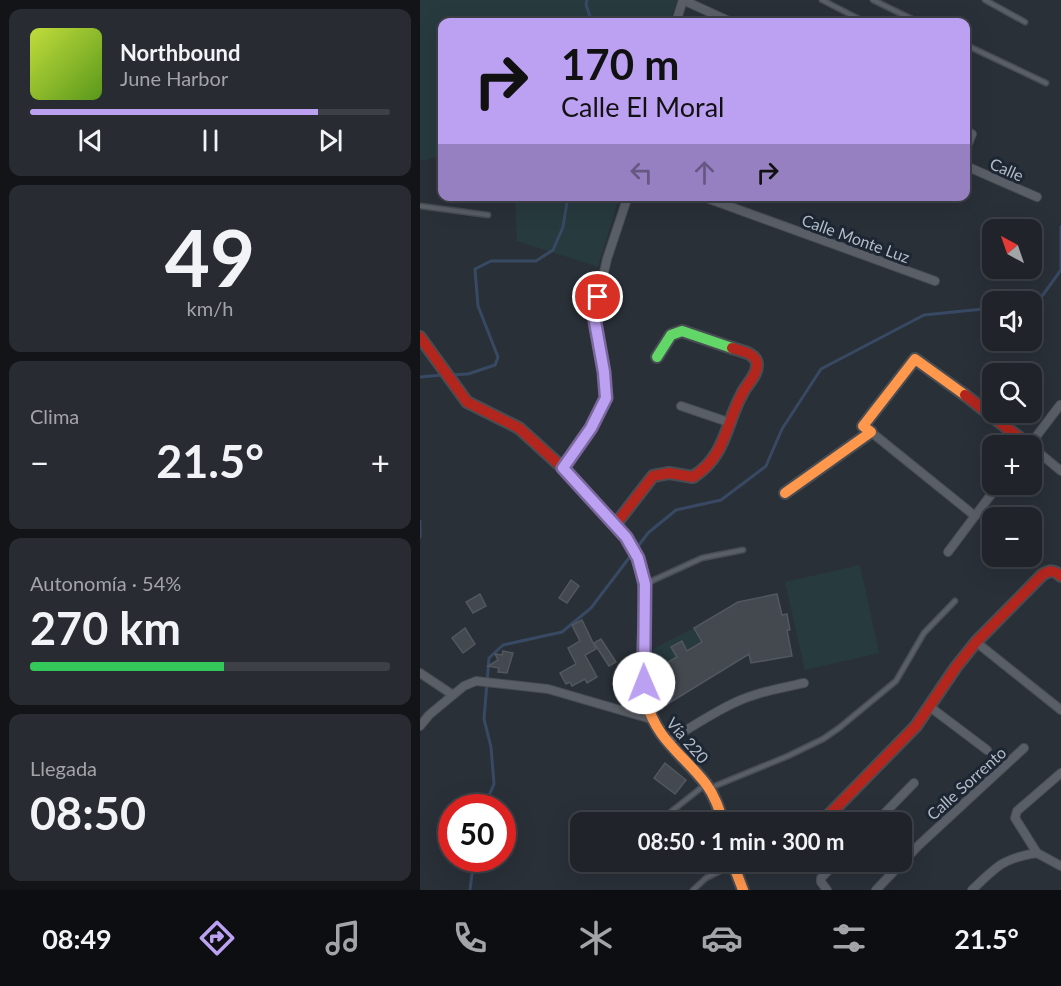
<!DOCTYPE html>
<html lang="es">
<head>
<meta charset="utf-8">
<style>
	:root { --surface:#20242a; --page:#282c32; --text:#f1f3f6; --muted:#a2a4a8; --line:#3d4147; --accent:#bca0f2 }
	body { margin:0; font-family:Lato,sans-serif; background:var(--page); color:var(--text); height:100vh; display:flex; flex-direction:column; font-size:22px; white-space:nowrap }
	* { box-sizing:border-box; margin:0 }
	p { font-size:20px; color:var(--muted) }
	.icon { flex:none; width:33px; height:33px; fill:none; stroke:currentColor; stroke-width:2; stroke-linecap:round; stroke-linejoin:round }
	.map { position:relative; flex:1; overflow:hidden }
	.details { display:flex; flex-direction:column; gap:9px; padding:9px; background:#121417; width:420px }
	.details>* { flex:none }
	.top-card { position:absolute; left:18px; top:18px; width:532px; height:183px; border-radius:12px; box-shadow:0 6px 24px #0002,0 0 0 2px var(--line); background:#bca0f2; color:#111; overflow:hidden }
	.needle { width:39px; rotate:320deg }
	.buttons { position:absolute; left:562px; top:219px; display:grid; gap:12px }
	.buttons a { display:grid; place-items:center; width:60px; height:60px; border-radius:12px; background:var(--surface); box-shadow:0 6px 24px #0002,0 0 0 2px var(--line); font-size:30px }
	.speed { position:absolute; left:18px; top:794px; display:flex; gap:12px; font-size:30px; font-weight:700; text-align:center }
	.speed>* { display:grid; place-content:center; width:78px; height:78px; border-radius:50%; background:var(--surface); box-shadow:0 6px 24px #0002,0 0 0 2px var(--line); line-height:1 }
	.speed .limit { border:9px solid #d22; background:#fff; color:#111 }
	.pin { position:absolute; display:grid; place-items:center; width:51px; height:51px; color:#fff; margin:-26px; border:3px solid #fff; border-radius:50%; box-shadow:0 2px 6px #0007 }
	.me { position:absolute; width:66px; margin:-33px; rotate:359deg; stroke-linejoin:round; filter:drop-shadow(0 0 4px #0008) }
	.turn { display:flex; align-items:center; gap:21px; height:126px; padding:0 24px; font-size:27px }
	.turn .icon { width:78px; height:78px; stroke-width:2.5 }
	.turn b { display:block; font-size:42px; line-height:51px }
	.lanes { display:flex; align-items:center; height:57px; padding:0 24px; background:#0003; justify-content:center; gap:30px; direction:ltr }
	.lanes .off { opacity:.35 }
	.big { font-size:45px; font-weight:700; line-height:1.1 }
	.details .tile { flex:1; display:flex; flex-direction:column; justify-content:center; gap:9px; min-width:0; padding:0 21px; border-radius:12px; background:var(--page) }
	.details .dial { align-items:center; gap:0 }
	.dial b { font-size:78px; line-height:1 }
	.song { display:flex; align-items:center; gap:18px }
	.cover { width:72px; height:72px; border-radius:9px; background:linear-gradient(135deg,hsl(70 70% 55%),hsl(90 70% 35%)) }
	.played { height:6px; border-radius:3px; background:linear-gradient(90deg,var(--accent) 80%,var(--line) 80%) }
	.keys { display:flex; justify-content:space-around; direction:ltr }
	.heat { display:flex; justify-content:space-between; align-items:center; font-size:33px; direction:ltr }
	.charge { height:9px; border-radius:4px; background:linear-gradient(90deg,#34c759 54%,var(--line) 0) }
	.trip { position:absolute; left:150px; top:812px; width:342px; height:60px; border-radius:12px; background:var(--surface); box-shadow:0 6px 24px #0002,0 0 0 2px var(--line); font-weight:700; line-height:60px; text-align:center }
	.menu { display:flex; height:96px; justify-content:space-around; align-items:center; background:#0d0e11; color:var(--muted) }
	.menu .icon { width:42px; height:42px }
	.menu .current { color:var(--accent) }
	.menu b { font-size:27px; color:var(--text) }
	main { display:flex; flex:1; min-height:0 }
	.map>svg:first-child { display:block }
</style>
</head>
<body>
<main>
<section class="details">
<div class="tile">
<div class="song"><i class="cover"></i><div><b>Northbound</b><p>June Harbor</p></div></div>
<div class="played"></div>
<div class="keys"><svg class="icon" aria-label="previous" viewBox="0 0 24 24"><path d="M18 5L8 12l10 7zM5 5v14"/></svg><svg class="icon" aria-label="pause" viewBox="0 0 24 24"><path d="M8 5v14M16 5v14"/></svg><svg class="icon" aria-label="next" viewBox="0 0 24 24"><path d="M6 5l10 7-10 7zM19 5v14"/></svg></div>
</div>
<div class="tile dial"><b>49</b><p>km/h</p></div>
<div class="tile"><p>Clima</p>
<div class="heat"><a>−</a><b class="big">21.5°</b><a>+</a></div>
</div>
<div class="tile"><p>Autonomía · 54%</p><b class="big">270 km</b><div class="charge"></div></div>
<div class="tile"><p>Llegada</p><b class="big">08:50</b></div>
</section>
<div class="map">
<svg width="641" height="890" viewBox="0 0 641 890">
	<rect width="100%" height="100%" fill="#2a3038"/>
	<g fill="#273a3e">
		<polygon points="0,0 257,0 250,22 22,22 22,156 0,161"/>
		<polygon points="95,197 199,197 178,267 97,241"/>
		<polygon points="440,565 459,653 385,670 365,582"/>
		<polygon points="274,628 282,642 267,651 262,641 252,647 257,657 245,664 250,674 234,684 246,705 243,708 228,681 233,649"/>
	</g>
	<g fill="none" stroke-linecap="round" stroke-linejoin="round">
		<g stroke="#384963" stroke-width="3">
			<polyline points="167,0 166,5 172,22"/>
			<polyline points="641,227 641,268"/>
			<polyline points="612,310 641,270"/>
			<polyline points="30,375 48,374 75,365 78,357 58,306 55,269 71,261 116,261 133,250 143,227 148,196"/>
			<polyline points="0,377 23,375"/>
			<polyline points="0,521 0,537"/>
			<polyline points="216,549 228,533 256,510 301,500 346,466 362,429 401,369 504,315 573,308"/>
			<polyline points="64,807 74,784 71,747 64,719 69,658 83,645 142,632 171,608 212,554"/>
			<polyline points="50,890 54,858"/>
		</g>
	</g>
	<g fill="#444950" stroke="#52575f" stroke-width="1.5">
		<polygon points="151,580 159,586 147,603 139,598"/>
		<polygon points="60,594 66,606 53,613 46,602"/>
		<polygon points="357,594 362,615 367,614 370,630 367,630 372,656 331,663 329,654 246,705 234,684 250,674 245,664 257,657 251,647 262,641 267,651 282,642 274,628 318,602"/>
		<polygon points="162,620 176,649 165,655 177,677 167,683 165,679 152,686 150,682 146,684 140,673 156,664 148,648 160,641 152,625"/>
		<polygon points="45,628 55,644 43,653 32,638"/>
		<polygon points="181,639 196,662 189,666 174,643"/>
		<polygon points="83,651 93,653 87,673 78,672 79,668 68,666 78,660 75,654 82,655"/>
		<polygon points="245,763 266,780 255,794 234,778"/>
	</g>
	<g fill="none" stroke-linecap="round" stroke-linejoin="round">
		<g stroke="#484c53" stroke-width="7">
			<g id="lane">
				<polyline points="402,0 445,22"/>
				<polyline points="453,0 498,22"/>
				<polyline points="565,0 605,22"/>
				<polyline points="546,45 626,83"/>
				<polyline points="0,206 68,215"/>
				<polyline points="606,374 608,371"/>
				<polyline points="225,584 282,558 323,550"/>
				<polyline points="290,788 368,756 403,739 419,728 476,681 504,633 535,601"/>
				<polyline points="238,822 286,784"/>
				<polyline points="273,890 286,878 312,865"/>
			</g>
		</g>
		<g stroke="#484c53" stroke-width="10">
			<g id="street">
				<polyline points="263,0 311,22"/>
				<polyline points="256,22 263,0"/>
				<polyline points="546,131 552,134 546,148"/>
				<polyline points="546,166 617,197"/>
				<polyline points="281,196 515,281"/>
				<polyline points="261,406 311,423"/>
				<polyline points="451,432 555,516"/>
				<polyline points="609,446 640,405"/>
				<polyline points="612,447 641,471"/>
				<polyline points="143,468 171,428 186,398 184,372 174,316 187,259 208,196"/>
				<polyline points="528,552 579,484"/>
				<polyline points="556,642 641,710"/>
				<polyline points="0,673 33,695 44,686 56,681 128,689 231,719"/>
				<polyline points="510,707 567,750"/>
				<polyline points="0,726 9,715 33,695"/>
				<path d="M247 742C270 728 292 713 316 702 338 692 361 688 384 683"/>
				<polyline points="456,822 494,783"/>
				<polyline points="617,853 641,866"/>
				<polyline points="407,890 401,882 401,878 418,861"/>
				<polyline points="456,890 499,845 604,748"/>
				<path d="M552 890C576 867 583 858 617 853L595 818 597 811 641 773"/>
			</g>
		</g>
		<g stroke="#484c53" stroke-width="14">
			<polyline id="fast" points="237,357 251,335 262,331 312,348"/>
		</g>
		<g stroke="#484c53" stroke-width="14">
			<g id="slow">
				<polyline points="365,493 451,432 443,426 495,359 545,395"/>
				<path d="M204 535C243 583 213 645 226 700 236 740 263 754 286 784 295 796 299 809 303 822"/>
				<polyline points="312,861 323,890"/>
			</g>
		</g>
		<g stroke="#484c53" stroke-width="14">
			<g id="jam">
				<polyline points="0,337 47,402 99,428 143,468 204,535"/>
				<polyline points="545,395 610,446"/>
				<path d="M195 525 233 476 249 473 273 477C306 456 305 425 322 394 326 385 337 376 337 365 337 353 321 351 312 348"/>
				<path d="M402 822 496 726 536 667 556 642 622 575C630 570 634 570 641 576"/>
			</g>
		</g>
		<use href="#lane" stroke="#5a5e66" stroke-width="4"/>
		<use href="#street" stroke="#5a5e66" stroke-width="8"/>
		<use href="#fast" stroke="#63d668" stroke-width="10"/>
		<use href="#slow" stroke="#ff974d" stroke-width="10"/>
		<use href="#jam" stroke="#b3261e" stroke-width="10"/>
	</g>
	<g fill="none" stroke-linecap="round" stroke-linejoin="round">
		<g stroke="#7a689d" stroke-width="15">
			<polyline id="route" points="178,297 174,316 184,372 186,398 171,428 143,468 206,537 218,558 225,584 224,683"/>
		</g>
		<use href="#route" stroke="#bca0f2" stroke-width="10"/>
	</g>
	<g text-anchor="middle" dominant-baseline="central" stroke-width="6" stroke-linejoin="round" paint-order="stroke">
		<g font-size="16" fill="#b4bcc9" stroke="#1d2633">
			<text transform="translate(587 169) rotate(24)">Calle</text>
			<text transform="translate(436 238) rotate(20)">Calle Monte Luz</text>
			<text transform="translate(268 740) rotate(49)">Vía 220</text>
			<text transform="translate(546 783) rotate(-42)">Calle Sorrento</text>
		</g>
	</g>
</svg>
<div class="buttons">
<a><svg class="needle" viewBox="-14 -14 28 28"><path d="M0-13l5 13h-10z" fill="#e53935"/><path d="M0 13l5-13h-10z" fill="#a2a4a8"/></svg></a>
<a><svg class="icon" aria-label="sound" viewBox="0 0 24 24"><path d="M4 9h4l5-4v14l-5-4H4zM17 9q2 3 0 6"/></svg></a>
<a><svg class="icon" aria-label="search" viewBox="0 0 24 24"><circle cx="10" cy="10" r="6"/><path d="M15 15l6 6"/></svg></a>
<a>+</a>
<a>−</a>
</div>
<div class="speed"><div class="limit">50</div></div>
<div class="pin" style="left:178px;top:297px;background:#d93025"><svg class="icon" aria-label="arrive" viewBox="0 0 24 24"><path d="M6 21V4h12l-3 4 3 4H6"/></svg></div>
<svg class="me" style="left:224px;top:683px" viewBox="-20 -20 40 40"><circle r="19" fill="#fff"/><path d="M0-13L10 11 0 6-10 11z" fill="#bca0f2"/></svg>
<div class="trip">08:50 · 1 min · 300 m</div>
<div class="top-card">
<div class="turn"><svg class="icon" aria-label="right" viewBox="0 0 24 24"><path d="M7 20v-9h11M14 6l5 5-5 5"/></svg><div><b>170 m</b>Calle El Moral</div></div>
<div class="lanes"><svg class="icon off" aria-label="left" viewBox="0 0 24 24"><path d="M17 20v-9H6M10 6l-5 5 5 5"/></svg><svg class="icon off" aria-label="ahead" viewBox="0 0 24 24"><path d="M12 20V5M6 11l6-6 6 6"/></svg><svg class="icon" aria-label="right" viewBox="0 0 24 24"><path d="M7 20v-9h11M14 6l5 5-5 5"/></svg></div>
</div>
</div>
</main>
<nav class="menu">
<b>08:49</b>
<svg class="icon current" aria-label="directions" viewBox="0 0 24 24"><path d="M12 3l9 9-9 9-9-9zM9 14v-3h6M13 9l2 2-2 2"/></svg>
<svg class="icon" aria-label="music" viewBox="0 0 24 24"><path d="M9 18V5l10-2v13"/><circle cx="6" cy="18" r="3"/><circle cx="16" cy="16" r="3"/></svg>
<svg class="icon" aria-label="phone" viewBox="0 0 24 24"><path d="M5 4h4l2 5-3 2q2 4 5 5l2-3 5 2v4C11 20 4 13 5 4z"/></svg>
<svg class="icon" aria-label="climate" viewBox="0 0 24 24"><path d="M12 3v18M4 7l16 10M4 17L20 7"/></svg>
<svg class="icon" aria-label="car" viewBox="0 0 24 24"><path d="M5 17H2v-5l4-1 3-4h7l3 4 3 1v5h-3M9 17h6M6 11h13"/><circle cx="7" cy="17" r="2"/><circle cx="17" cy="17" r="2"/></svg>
<svg class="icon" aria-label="filters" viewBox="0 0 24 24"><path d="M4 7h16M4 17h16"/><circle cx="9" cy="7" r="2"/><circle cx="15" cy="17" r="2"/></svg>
<b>21.5°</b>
</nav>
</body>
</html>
